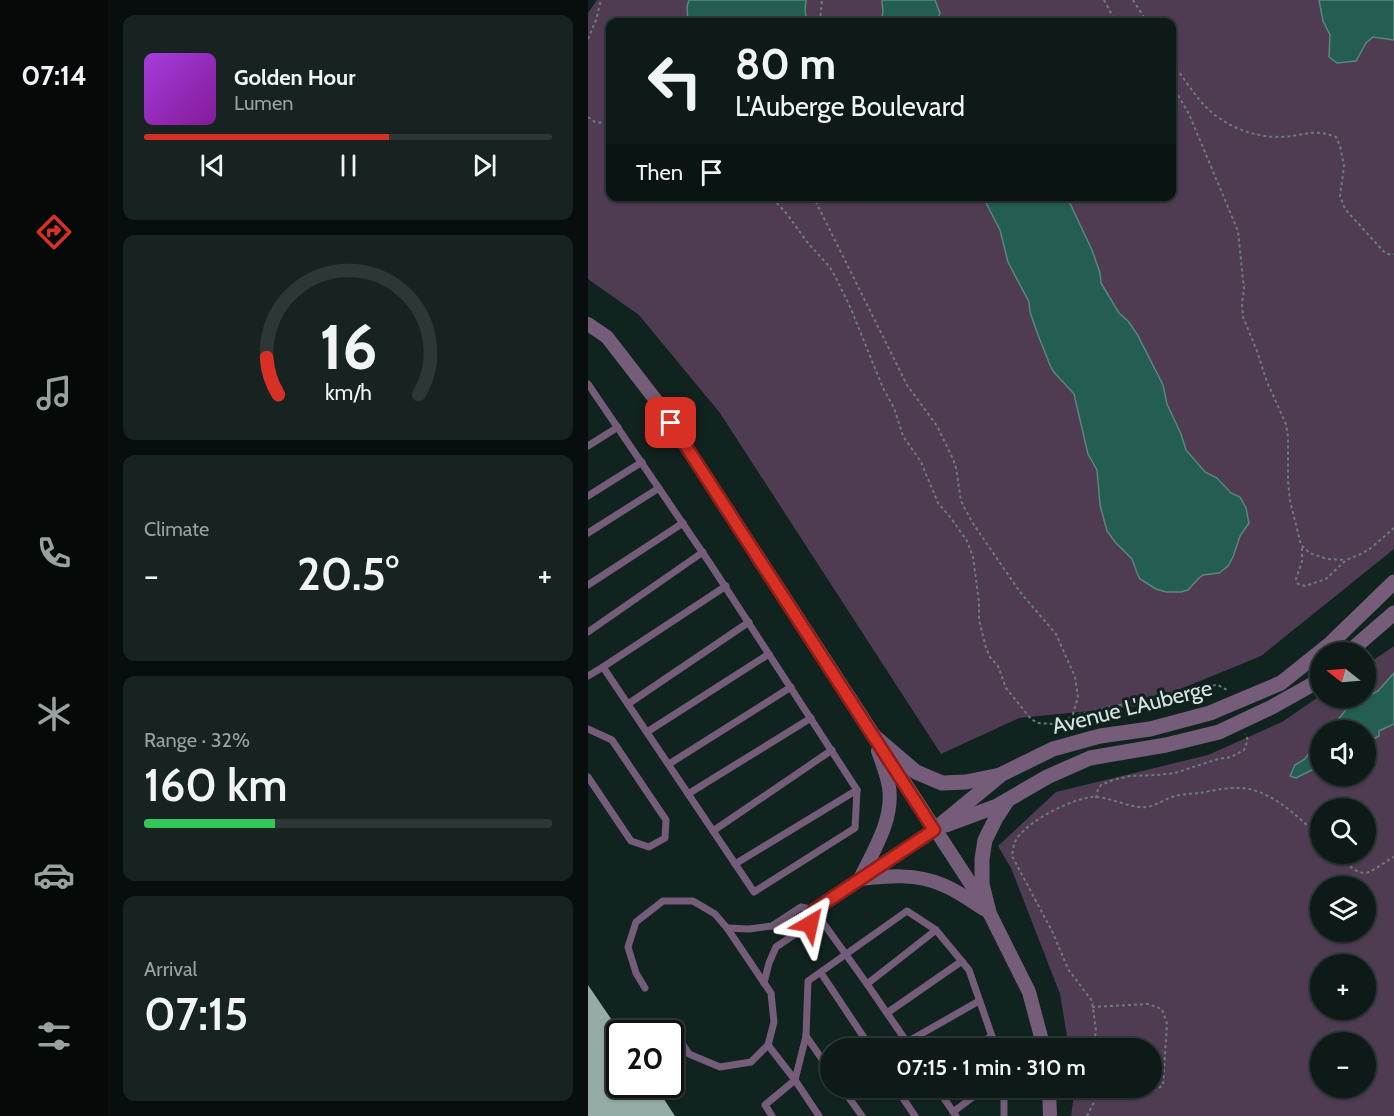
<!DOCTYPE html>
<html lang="en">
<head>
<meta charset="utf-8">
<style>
	:root { --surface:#0d1a17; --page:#162320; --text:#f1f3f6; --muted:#9aa1a1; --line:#2d3836; --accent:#d93025 }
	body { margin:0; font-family:Cabin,sans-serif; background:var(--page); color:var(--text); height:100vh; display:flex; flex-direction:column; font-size:22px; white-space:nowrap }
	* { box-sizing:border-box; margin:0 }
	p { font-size:20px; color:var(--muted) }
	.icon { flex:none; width:33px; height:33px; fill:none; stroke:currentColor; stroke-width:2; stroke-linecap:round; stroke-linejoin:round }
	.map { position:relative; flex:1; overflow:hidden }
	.side { display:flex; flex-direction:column; gap:15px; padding:15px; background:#070e0d; width:480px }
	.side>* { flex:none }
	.banner { position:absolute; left:18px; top:18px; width:570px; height:183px; border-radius:12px; box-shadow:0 2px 4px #0004,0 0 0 2px var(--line); background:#0d1a17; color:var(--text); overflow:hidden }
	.needle { width:39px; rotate:287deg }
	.controls { position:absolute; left:722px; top:642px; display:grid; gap:12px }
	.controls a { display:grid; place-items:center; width:66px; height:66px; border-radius:50%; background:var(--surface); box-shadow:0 2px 4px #0004,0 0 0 2px var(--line); font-size:30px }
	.speed { position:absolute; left:18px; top:1020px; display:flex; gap:12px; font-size:30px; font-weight:700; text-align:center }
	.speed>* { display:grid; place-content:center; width:78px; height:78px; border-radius:50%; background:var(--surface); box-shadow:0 2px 4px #0004,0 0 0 2px var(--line); line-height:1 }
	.speed .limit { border:3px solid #111; border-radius:9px; background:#fff; color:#111 }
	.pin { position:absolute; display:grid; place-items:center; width:51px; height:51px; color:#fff; margin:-26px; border-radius:12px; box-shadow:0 3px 9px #0006 }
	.me { position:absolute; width:66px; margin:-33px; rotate:36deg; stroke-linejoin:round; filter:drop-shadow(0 0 4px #0008) }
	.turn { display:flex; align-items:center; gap:21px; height:126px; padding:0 30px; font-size:27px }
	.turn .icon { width:78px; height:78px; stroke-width:2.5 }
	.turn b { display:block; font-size:42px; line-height:51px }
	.then { display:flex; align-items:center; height:57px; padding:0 30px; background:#0003; gap:12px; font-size:22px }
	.big { font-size:45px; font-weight:600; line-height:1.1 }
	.side .widget { flex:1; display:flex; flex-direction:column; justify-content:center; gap:9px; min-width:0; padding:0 21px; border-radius:12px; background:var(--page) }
	.side .dial { align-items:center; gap:0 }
	.dial svg { height:156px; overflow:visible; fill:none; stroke:var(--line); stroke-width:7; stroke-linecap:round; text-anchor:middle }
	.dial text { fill:var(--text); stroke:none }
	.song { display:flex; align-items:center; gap:18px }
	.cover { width:72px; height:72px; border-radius:9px; background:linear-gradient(135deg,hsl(280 70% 55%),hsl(290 70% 35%)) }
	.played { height:6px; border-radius:3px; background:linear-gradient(90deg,var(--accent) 60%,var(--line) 60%) }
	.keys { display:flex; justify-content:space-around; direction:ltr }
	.heat { display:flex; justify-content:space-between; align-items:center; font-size:33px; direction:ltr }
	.charge { height:9px; border-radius:4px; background:linear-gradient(90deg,#34c759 32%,var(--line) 0) }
	.trip { position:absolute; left:232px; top:1038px; width:342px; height:60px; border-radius:30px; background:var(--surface); box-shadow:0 2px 4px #0004,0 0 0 2px var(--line); font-weight:600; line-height:60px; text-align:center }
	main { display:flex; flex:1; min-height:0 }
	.tab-bar { display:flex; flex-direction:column; width:108px; justify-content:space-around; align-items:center; background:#050a09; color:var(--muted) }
	.tab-bar .icon { width:42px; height:42px }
	.tab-bar .active { color:var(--accent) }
	.tab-bar b { font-size:27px; color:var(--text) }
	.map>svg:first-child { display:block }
</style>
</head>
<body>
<main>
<nav class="tab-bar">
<b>07:14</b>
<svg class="icon active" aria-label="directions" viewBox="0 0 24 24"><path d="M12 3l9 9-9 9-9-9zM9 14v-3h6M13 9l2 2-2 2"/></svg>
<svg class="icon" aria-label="music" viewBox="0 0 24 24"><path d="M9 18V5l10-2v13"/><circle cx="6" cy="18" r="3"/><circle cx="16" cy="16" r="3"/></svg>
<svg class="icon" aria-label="phone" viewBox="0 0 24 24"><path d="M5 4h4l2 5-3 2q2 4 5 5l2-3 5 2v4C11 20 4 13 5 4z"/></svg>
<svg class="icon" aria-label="climate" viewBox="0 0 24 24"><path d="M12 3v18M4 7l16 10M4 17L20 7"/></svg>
<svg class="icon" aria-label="car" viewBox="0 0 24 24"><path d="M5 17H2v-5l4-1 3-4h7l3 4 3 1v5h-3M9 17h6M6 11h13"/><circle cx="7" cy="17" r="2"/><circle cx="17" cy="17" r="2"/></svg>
<svg class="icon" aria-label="filters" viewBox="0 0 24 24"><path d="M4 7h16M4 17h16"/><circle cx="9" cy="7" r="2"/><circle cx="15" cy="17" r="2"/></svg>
</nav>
<section class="side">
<div class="widget">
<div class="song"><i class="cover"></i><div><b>Golden Hour</b><p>Lumen</p></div></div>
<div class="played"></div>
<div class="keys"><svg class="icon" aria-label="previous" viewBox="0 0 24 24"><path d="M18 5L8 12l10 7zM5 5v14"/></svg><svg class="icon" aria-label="pause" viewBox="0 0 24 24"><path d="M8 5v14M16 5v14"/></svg><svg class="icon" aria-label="next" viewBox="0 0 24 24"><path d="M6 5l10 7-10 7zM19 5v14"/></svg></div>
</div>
<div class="widget dial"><svg viewBox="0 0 100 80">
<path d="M14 69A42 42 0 1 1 86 69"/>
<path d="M14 69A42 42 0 0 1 8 50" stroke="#d93025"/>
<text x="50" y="56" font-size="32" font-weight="700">16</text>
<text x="50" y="72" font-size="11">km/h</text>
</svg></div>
<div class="widget"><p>Climate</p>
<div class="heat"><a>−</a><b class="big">20.5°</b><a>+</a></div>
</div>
<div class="widget"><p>Range · 32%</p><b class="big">160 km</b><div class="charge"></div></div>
<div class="widget"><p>Arrival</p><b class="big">07:15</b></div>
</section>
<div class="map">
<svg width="806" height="1116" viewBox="0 0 806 1116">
	<rect width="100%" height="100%" fill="#11231f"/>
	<g fill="#4f3c52" fill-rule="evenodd">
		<path d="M9 0H806V549L673 656 551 706 431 718 353 754 132 413 51 315 0 279V13ZM22 22H584V196H22Z"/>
		<path d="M806 646V1116H483L487 1088H564V1048H481L472 994 423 868 410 846 468 792 620 755 694 722 732 696V698H777V666ZM732 730H777V776H732ZM732 808H777V854H732ZM732 886H777V932H732ZM732 964H777V1010H732ZM732 1042H777V1088H732Z"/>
	</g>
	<g fill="#245d52" stroke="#5a867d" stroke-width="1.5">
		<polygon points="101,0 218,0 217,10 219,22 100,22 99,7"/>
		<path d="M294 0H347L352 13 349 22H290C298 13 294 11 294 0Z"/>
		<polygon points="731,0 806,0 806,40 785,37 778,43 768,61 749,63 741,57 742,35 735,21"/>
		<polygon points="395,197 479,197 504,250 512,273 513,283 531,313 540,321 549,334 575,385 579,404 593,434 598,450 617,472 629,478 643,493 652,497 658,508 661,523 652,536 645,557 640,566 631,573 615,575 610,579 600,590 593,592 578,592 568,589 552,579 549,573 544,559 527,542 519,531 512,505 509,470 500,454 486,394 465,371 462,365 450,335 442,312 441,302 420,262 412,230"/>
		<polygon points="806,673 806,724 791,731 791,736 782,741 777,741 777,730 742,730 760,707 790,691"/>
		<polygon points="732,737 732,766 708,778 702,776 707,765 717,759"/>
	</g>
	<polygon fill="#95aba5" points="0,985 32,1032 32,1084 66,1084 87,1116 0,1116"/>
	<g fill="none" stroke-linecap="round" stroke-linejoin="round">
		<g stroke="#6d7c78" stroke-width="2" stroke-dasharray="3 3" stroke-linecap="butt">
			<polyline points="516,0 524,15 529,22"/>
			<polyline points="545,0 559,22"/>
			<polyline points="232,22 234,0"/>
			<polyline points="0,39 8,20 13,0"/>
			<path d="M584 64C596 77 605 94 618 107 638 127 665 137 693 137 715 136 726 128 748 137L752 146 756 166 752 196 757 209 797 253 803 255 806 254"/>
			<polyline points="584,85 601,114 650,231 656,289 654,304 655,317 669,351 679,382 698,424 700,437 700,481 702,501 713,545 722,553 739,559 758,560"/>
			<polyline points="0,117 7,122 22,124"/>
			<polyline points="179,196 188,202 199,214 219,242 241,266 247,276 263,309 295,388 306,408 315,436 333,462 350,503 363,518 379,541 385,557 391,602 391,620 398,648 402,657 410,666 418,688 443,719 450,723 465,724 492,714 617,686 630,685 639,690"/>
			<polyline points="225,196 319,385 349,426 365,459 368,468 373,501 384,522 432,592 468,634 487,677 490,697 485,714 482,717"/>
			<polyline points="714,548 714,561 708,579 710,584 717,586 738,579 758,560 773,554 783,548 806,528"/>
			<polyline points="508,798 510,789 513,785 525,780 542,776 569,775 587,773 630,759 643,757 656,750 660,740 657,734"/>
			<path d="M749 854C757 861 769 877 781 872 788 869 798 861 806 857"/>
			<path d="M504 1007 560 1004 574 1009 579 1024 575 1085C564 1095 544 1089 530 1088"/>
			<path d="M505 1048 508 1031 504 1001 480 969 465 933 424 856C425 851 425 846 427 842 435 823 483 799 504 797 521 796 542 809 558 807 567 806 575 800 584 797 592 794 602 794 611 793 628 790 648 785 665 790 692 798 712 819 732 837"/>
			<polyline points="499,1116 512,1090 515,1088"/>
		</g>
		<g stroke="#755c79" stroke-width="7">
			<polyline points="0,384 123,565 269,790 267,828 166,892 15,667 0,676"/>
			<polyline points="0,446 30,427"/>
			<polyline points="0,496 54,462"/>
			<polyline points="0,533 71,488"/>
			<polyline points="0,585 95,523"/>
			<polyline points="0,632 115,552"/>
			<polyline points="15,667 138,586"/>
			<polyline points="40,704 161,622"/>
			<polyline points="0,729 24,740 78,820 77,838 61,847 43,841 0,777"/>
			<polyline points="59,732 181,654"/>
			<polyline points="81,764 203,687"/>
			<polyline points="100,794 223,718"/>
			<polyline points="125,831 244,750"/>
			<polyline points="147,864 269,790"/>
			<polyline points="139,928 161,929 184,926 213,907 226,910 279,984 348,930"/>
			<polyline points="233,973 283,1048"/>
			<polyline points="176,983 181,963 188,947 222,924 226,910"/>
			<polyline points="279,984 323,1048"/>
			<polyline points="57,988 48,973 40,947 48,922 75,901 105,901 127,914 139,928 183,993 186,1022 180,1045 163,1062 132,1067 101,1054 88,1034"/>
			<polyline points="299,1013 374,961"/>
			<polyline points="218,1036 243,1072"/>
			<polyline points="319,1042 391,1001"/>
			<polyline points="180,1045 207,1080 231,1116"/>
			<polyline points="384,1048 404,1036"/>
			<polyline points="254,1088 274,1116"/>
			<polyline points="308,1088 327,1116"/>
			<polyline points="349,1088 368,1116"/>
			<polyline points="365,1112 397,1088"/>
			<polyline points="184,1116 177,1105 207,1080 218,1036 220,981 319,911 348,930 381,970 408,1048"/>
			<polyline points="416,1116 416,1088"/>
		</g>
		<g stroke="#755c79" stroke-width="14">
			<polyline points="0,324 19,337 70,403 401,912 441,992 456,1048"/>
			<path d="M290 751C294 762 299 775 301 787 306 820 285 851 272 879 300 876 328 873 355 885 370 891 383 901 396 909"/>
			<polyline points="226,910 346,830"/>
			<polyline points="461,1088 462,1116"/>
		</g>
		<g stroke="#755c79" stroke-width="15">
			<polyline points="761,652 806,613"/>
			<polyline points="287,737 328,772 354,783 378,782 412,775"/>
			<polyline points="358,825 409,806 459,777 502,758 578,745 631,732 684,707 725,684 732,678"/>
			<polyline points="346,830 414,774 465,749 512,736 562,729 622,713 693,683 743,643 806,582"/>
			<polyline points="401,912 394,884 394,859 397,840 408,818 419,801"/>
		</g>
	</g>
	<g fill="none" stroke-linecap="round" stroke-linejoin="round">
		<g stroke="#8d1f18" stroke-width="15">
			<polyline id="route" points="83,423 346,830 226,910 222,924"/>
		</g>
		<use href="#route" stroke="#d93025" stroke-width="10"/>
	</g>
	<g text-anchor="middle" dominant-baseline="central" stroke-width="6" stroke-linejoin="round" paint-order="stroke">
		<g font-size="22" fill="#d9e4e1" stroke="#11231f">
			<text transform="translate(544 707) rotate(-14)">Avenue L'Auberge</text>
		</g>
	</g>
</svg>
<div class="controls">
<a><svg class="needle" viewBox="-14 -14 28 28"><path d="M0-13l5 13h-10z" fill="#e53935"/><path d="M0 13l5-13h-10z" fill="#9aa1a1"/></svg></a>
<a><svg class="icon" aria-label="sound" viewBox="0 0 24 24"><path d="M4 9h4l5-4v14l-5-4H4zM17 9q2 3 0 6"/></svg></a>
<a><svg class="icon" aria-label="search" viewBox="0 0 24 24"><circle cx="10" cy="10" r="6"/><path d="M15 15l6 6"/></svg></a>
<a><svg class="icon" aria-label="layers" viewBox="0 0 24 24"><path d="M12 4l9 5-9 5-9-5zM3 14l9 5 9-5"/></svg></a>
<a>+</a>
<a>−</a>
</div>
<div class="speed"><div class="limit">20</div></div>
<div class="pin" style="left:83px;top:423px;background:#d93025"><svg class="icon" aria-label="arrive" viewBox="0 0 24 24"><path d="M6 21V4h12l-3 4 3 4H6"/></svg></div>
<svg class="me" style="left:222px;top:924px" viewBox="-20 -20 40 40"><path d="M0-17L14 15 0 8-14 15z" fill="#d93025" stroke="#fff" stroke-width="4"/></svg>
<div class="trip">07:15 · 1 min · 310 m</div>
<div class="banner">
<div class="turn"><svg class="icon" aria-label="left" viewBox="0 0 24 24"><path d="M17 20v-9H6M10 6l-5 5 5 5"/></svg><div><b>80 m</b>L'Auberge Boulevard</div></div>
<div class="then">Then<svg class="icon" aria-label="arrive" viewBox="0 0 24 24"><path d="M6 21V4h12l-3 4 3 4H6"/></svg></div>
</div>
</div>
</main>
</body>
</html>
